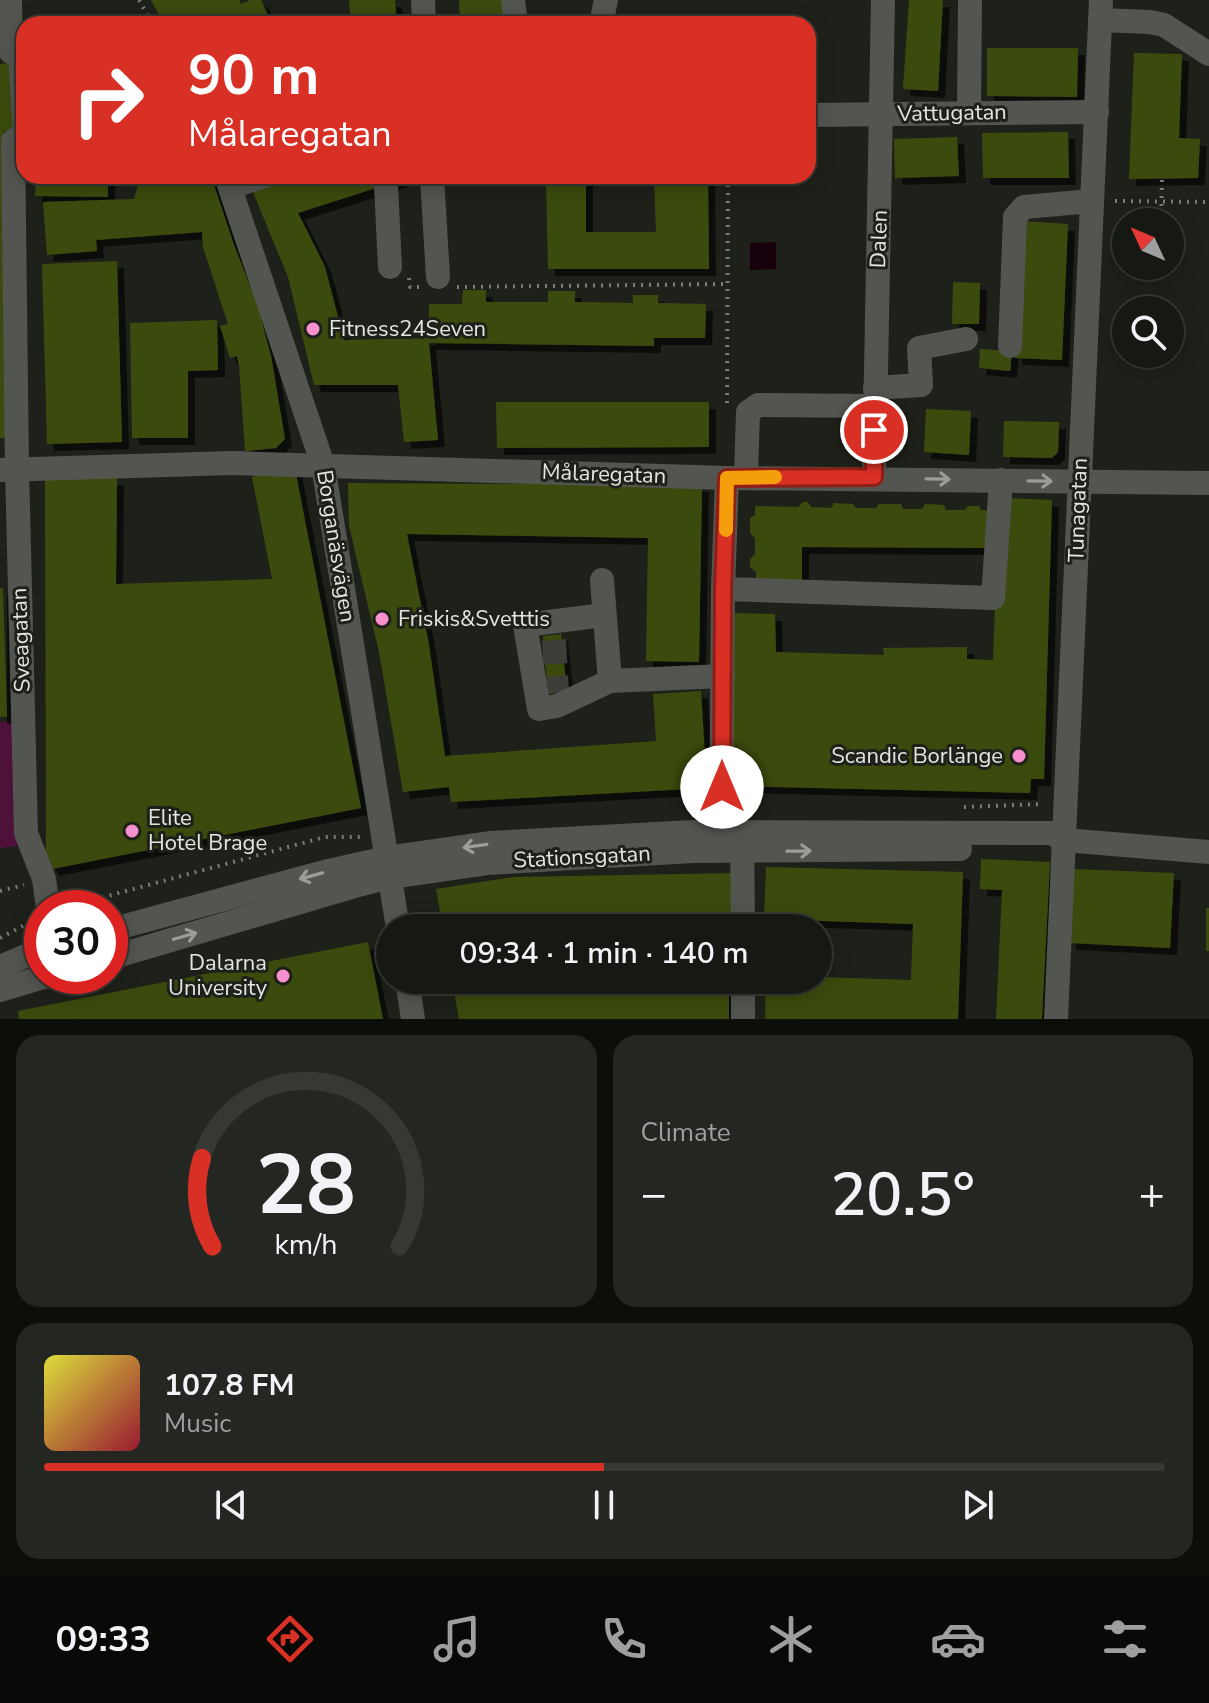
<!DOCTYPE html>
<html lang="en">
<head>
<meta charset="utf-8">
<style>
	:root { --surface:#161913; --page:#232621; --text:#f1f3f6; --muted:#9ea0a0; --line:#353833; --accent:#d93025 }
	body { margin:0; font-family:"Nunito Sans",sans-serif; background:var(--page); color:var(--text); height:100vh; display:flex; flex-direction:column; font-size:30px; white-space:nowrap }
	* { box-sizing:border-box; margin:0 }
	p { font-size:26px; color:var(--muted) }
	.icon { flex:none; width:44px; height:44px; fill:none; stroke:currentColor; stroke-width:2; stroke-linecap:round; stroke-linejoin:round }
	.map { position:relative; height:1019px; overflow:hidden }
	.side { display:flex; flex-direction:column; gap:16px; padding:16px; background:#0c0e0a; flex:1 }
	.side>* { flex:none }
	.banner { position:absolute; left:16px; top:16px; width:800px; height:168px; border-radius:24px; box-shadow:0 4px 20px #0003,0 0 0 2px var(--line); background:#d93025; color:#fff; overflow:hidden }
	.needle { width:52px; rotate:314deg }
	.fabs { position:absolute; left:1112px; top:208px; display:grid; gap:16px }
	.fabs a { display:grid; place-items:center; width:72px; height:72px; border-radius:50%; background:var(--surface); box-shadow:0 4px 20px #0003,0 0 0 2px var(--line); font-size:40px }
	.speed { position:absolute; left:24px; top:890px; display:flex; gap:16px; font-size:40px; font-weight:700; text-align:center }
	.speed>* { display:grid; place-content:center; width:104px; height:104px; border-radius:50%; background:var(--surface); box-shadow:0 4px 20px #0003,0 0 0 2px var(--line); line-height:1 }
	.speed .limit { border:12px solid #d22; background:#fff; color:#111 }
	.pin { position:absolute; display:grid; place-items:center; width:68px; height:68px; color:#fff; margin:-34px; border:4px solid #fff; border-radius:50%; box-shadow:0 2px 8px #0007 }
	.me { position:absolute; width:88px; margin:-44px; rotate:0deg; stroke-linejoin:round; filter:drop-shadow(0 0 6px #0008) }
	.turn { display:flex; align-items:center; gap:28px; height:168px; padding:0 40px; font-size:36px }
	.turn .icon { width:104px; height:104px; stroke-width:2.5 }
	.turn b { display:block; font-size:56px; line-height:68px }
	.big { font-size:60px; font-weight:600; line-height:1.1 }
	.side .widget { flex:1; display:flex; flex-direction:column; justify-content:center; gap:12px; min-width:0; padding:0 28px; border-radius:24px; background:var(--page) }
	.side .dial { align-items:center; gap:0 }
	.dial svg { height:208px; overflow:visible; fill:none; stroke:var(--line); stroke-width:7; stroke-linecap:round; text-anchor:middle }
	.dial text { fill:var(--text); stroke:none }
	.song { display:flex; align-items:center; gap:24px }
	.cover { width:96px; height:96px; border-radius:12px; background:linear-gradient(135deg,hsl(60 70% 55%),hsl(350 70% 35%)) }
	.played { height:8px; border-radius:4px; background:linear-gradient(90deg,var(--accent) 50%,var(--line) 50%) }
	.keys { display:flex; justify-content:space-around; direction:ltr }
	.heat { display:flex; justify-content:space-between; align-items:center; font-size:44px; direction:ltr }
	.side .tiles { flex:1; display:grid; gap:16px; grid-template-columns:1fr 1fr }
	.widget:last-child { grid-column:span 2 }
	.trip { position:absolute; left:376px; top:914px; width:456px; height:80px; border-radius:40px; background:var(--surface); box-shadow:0 4px 20px #0003,0 0 0 2px var(--line); font-weight:600; line-height:80px; text-align:center }
	.dock { display:flex; height:128px; justify-content:space-around; align-items:center; background:#090a08; color:var(--muted) }
	.dock .icon { width:56px; height:56px }
	.dock .on { color:var(--accent) }
	.dock b { font-size:36px; color:var(--text) }
	.map>svg:first-child { display:block }
</style>
</head>
<body>
<div class="map">
<svg width="1209" height="1019" viewBox="0 0 1209 1019">
	<defs>
		<filter id="shadow"><feDropShadow dx="7" dy="7" stdDeviation="0" flood-color="#0009"/></filter>
	</defs>
	<rect width="100%" height="100%" fill="#1e2119"/>
	<polygon fill="#4e1139" points="24,720 28,845 0,848 0,722"/>
	<polygon fill="#15000b" points="776,242 776,269 750,270 750,243"/>
	<g fill="#3b4c0e" filter="url(#shadow)">
		<polygon points="151,0 239,0 241,4 250,0 261,0 272,24 164,24"/>
		<polygon points="349,0 395,0 397,24 351,24"/>
		<polygon points="459,0 506,0 508,24 460,24"/>
		<polygon points="909,0 943,0 938,91 903,89"/>
		<polygon points="987,48 1078,48 1077,97 987,96"/>
		<polygon points="1134,53 1182,54 1179,138 1200,139 1198,178 1129,179"/>
		<polygon points="18,62 22,130 4,131 7,438 0,438 0,64"/>
		<polygon points="1068,132 1069,178 983,178 982,133"/>
		<polygon points="957,137 959,176 895,178 894,139"/>
		<polygon points="36,176 108,176 108,197 35,196"/>
		<polygon points="141,176 211,176 234,245 257,304 271,356 285,439 276,448 245,451 239,365 237,356 230,358 220,326 228,324 203,247 202,232 96,240 97,251 47,255 43,202 134,199"/>
		<polygon points="293,176 400,176 401,180 298,213 325,267 344,340 429,338 429,304 462,304 463,290 486,290 486,302 548,302 548,291 575,291 575,302 633,303 633,295 658,295 658,303 706,304 705,338 654,338 654,346 429,343 438,440 404,442 398,385 314,385 288,277 252,190"/>
		<polygon points="546,176 586,176 586,232 656,232 654,176 708,176 709,269 548,269"/>
		<polygon points="1021,221 1068,224 1062,360 1015,358"/>
		<polygon points="117,261 122,442 47,444 42,264"/>
		<polygon points="953,282 980,283 979,324 952,324"/>
		<polygon points="217,320 218,370 188,371 188,438 132,438 130,323"/>
		<polygon points="980,349 1012,351 1010,371 979,368"/>
		<polygon points="496,402 709,402 709,447 497,448"/>
		<polygon points="926,409 971,411 969,455 924,452"/>
		<polygon points="1004,421 1059,422 1058,452 1052,458 1003,457"/>
		<polygon points="295,469 361,808 52,869 46,857 45,478 117,478 116,584 272,579 252,477"/>
		<polygon points="348,483 702,485 699,662 646,661 648,538 407,534 429,645 445,756 656,741 653,694 701,691 707,788 451,802 449,787 403,792 379,652 349,526"/>
		<polygon points="1008,498 1052,500 1044,779 1031,779 1030,793 730,786 729,613 775,614 776,652 884,655 883,648 967,647 967,659 993,660 995,604"/>
		<polygon points="803,502 808,502 811,507 831,508 834,503 853,504 856,508 876,508 879,504 901,504 903,509 922,509 925,504 944,505 946,510 965,510 968,506 979,506 981,510 994,511 992,548 802,547 802,584 756,583 756,572 750,567 750,559 755,554 755,538 750,533 750,518 755,515 755,506 798,507"/>
		<polygon points="0,588 3,588 7,717 0,717"/>
		<polygon points="561,634 567,692 548,694 543,636"/>
		<polygon points="981,859 1050,862 1042,1019 996,1019 1002,890 980,889"/>
		<polygon points="766,867 963,872 958,1019 765,1019 766,980 818,980 818,977 911,980 913,924 764,919"/>
		<polygon points="1073,869 1174,873 1170,948 1069,943"/>
		<polygon points="736,873 736,928 443,928 436,889 514,877"/>
		<rect x="1206" y="908" width="3" height="43"/>
		<polygon points="368,942 383,1019 19,1019 18,1011"/>
		<polygon points="452,980 729,980 729,1019 459,1019"/>
	</g>
	<g fill="none" stroke-linecap="round" stroke-linejoin="round">
		<polyline stroke="#3c3e37" stroke-width="24" stroke-dasharray="24 12" stroke-linecap="butt" points="554,640 557,693"/>
		<g stroke="#7a7d76" stroke-width="4" stroke-dasharray="2 6" stroke-linecap="butt">
			<polyline points="139,0 152,24"/>
			<polyline points="1115,201 1209,202"/>
			<polyline points="1161,222 1162,178"/>
			<polyline points="409,278 410,287 420,287"/>
			<polyline points="457,287 727,284"/>
			<polyline points="727,403 728,176"/>
			<polyline points="964,807 1043,804"/>
			<polyline points="0,891 24,885"/>
			<polyline points="71,906 325,837 361,837"/>
			<polyline points="0,938 30,922"/>
			<polyline points="64,990 102,980"/>
		</g>
		<g stroke="#535551" stroke-width="24">
			<polyline points="10,0 11,52"/>
			<polyline points="423,0 424,24"/>
			<polyline points="513,0 516,24"/>
			<polyline points="1100,20 1150,22 1164,25 1209,54"/>
			<polyline points="601,24 606,0"/>
			<polyline points="11,52 20,56 24,121"/>
			<polyline points="969,113 970,0"/>
			<polyline points="808,115 1097,112"/>
			<polyline points="24,134 13,141 17,468 26,833 44,879 48,908"/>
			<polyline points="226,176 323,465 398,928"/>
			<polyline points="432,176 438,277"/>
			<polyline points="386,185 390,267"/>
			<polyline points="231,187 264,176"/>
			<polyline points="1010,346 1015,217 1024,207 1092,201"/>
			<polyline points="875,388 921,385 919,348 966,339"/>
			<polyline points="0,470 232,463 727,478 1209,483"/>
			<polyline points="746,477 748,412 758,405 874,406"/>
			<polyline points="874,477 883,0"/>
			<polyline points="602,580 610,681 723,676"/>
			<polyline points="723,589 993,598 1001,480"/>
			<polyline points="604,615 525,625 539,709 557,706 610,681"/>
			<polyline points="742,834 743,928"/>
			<polyline points="721,847 723,589 727,478"/>
			<polyline points="110,930 324,872 387,858 491,843 693,832 1051,833 1064,840 1209,852"/>
			<polyline points="110,958 355,886 390,877 487,863 693,851 960,849"/>
			<polyline points="0,967 42,949"/>
			<polyline points="407,980 413,1019"/>
			<polyline points="0,990 47,976"/>
			<polyline points="743,1019 743,980"/>
			<polyline points="1056,1019 1101,0"/>
		</g>
	</g>
	<defs><path id="oneway-shaft" d="M-6 0H5M1.5-3L5.5 0L1.5 3" fill="none" stroke-width="1.6" stroke-linecap="round" stroke-linejoin="round" transform="scale(2)"/></defs>
	<g stroke="#9b9d98">
		<use href="#oneway-shaft" transform="translate(938 479) rotate(1)"/>
		<use href="#oneway-shaft" transform="translate(1040 481) rotate(1)"/>
		<use href="#oneway-shaft" transform="translate(475 846) rotate(172)"/>
		<use href="#oneway-shaft" transform="translate(799 851) rotate(-1)"/>
		<use href="#oneway-shaft" transform="translate(311 876) rotate(165)"/>
		<use href="#oneway-shaft" transform="translate(185 936) rotate(-16)"/>
	</g>
	<g fill="none" stroke-linecap="round" stroke-linejoin="round">
		<g stroke="#8d1f18" stroke-width="20">
			<polyline id="route" points="722,787 723,589 727,478 874,477 874,430"/>
		</g>
		<use href="#route" stroke="#d93025" stroke-width="14"/>
		<polyline stroke="#f59e0b" stroke-width="14" points="726,530 727,478 775,477"/>
	</g>
	<g fill="#f790cd" stroke="#1e2119" stroke-width="3">
		<circle cx="313" cy="329" r="8"/>
		<circle cx="382" cy="619" r="8"/>
		<circle cx="1019" cy="756" r="8"/>
		<circle cx="132" cy="831" r="8"/>
		<circle cx="283" cy="976" r="8"/>
	</g>
	<g text-anchor="middle" dominant-baseline="central" stroke-width="6" stroke-linejoin="round" paint-order="stroke">
		<g font-size="22" fill="#e3e5df" stroke="#1e2119">
			<text transform="translate(952 113) rotate(-1)">Vattugatan</text>
			<text transform="translate(879 239) rotate(-88)">Dalen</text>
			<text transform="translate(604 474) rotate(2)">Målaregatan</text>
			<text transform="translate(1078 510) rotate(-88)">Tunagatan</text>
			<text transform="translate(336 546) rotate(81)">Borganäsvägen</text>
			<text transform="translate(21 640) rotate(-92)">Sveagatan</text>
			<text transform="translate(582 857) rotate(-3)">Stationsgatan</text>
		</g>
		<g font-size="22" fill="#e3e5df" stroke="#1e2119" text-anchor="start">
			<text x="329" y="329">Fitness24Seven</text>
			<text x="398" y="619">Friskis&amp;Svetttis</text>
			<text x="1003" y="756" text-anchor="end">Scandic Borlänge</text>
			<text x="148" y="818">Elite<tspan x="148" dy="25">Hotel Brage</tspan></text>
			<text x="267" y="963" text-anchor="end">Dalarna<tspan x="267" dy="25">University</tspan></text>
		</g>
	</g>
</svg>
<div class="fabs">
<a><svg class="needle" viewBox="-14 -14 28 28"><path d="M0-13l5 13h-10z" fill="#e53935"/><path d="M0 13l5-13h-10z" fill="#9ea0a0"/></svg></a>
<a><svg class="icon" aria-label="search" viewBox="0 0 24 24"><circle cx="10" cy="10" r="6"/><path d="M15 15l6 6"/></svg></a>
</div>
<div class="speed"><div class="limit">30</div></div>
<div class="pin" style="left:874px;top:430px;background:#d93025"><svg class="icon" aria-label="arrive" viewBox="0 0 24 24"><path d="M6 21V4h12l-3 4 3 4H6"/></svg></div>
<svg class="me" style="left:722px;top:787px" viewBox="-20 -20 40 40"><circle r="19" fill="#fff"/><path d="M0-13L10 11 0 6-10 11z" fill="#d93025"/></svg>
<div class="trip">09:34 · 1 min · 140 m</div>
<div class="banner">
<div class="turn"><svg class="icon" aria-label="right" viewBox="0 0 24 24"><path d="M7 20v-9h11M14 6l5 5-5 5"/></svg><div><b>90 m</b>Målaregatan</div></div>
</div>
</div>
<section class="side">
<div class="tiles">
<div class="widget dial"><svg viewBox="0 0 100 80">
<path d="M14 69A42 42 0 1 1 86 69"/>
<path d="M14 69A42 42 0 0 1 10 35" stroke="#d93025"/>
<text x="50" y="56" font-size="32" font-weight="700">28</text>
<text x="50" y="72" font-size="11">km/h</text>
</svg></div>
<div class="widget"><p>Climate</p>
<div class="heat"><a>−</a><b class="big">20.5°</b><a>+</a></div>
</div>
<div class="widget">
<div class="song"><i class="cover"></i><div><b>107.8 FM</b><p>Music</p></div></div>
<div class="played"></div>
<div class="keys"><svg class="icon" aria-label="previous" viewBox="0 0 24 24"><path d="M18 5L8 12l10 7zM5 5v14"/></svg><svg class="icon" aria-label="pause" viewBox="0 0 24 24"><path d="M8 5v14M16 5v14"/></svg><svg class="icon" aria-label="next" viewBox="0 0 24 24"><path d="M6 5l10 7-10 7zM19 5v14"/></svg></div>
</div>
</div>
</section>
<nav class="dock">
<b>09:33</b>
<svg class="icon on" aria-label="directions" viewBox="0 0 24 24"><path d="M12 3l9 9-9 9-9-9zM9 14v-3h6M13 9l2 2-2 2"/></svg>
<svg class="icon" aria-label="music" viewBox="0 0 24 24"><path d="M9 18V5l10-2v13"/><circle cx="6" cy="18" r="3"/><circle cx="16" cy="16" r="3"/></svg>
<svg class="icon" aria-label="phone" viewBox="0 0 24 24"><path d="M5 4h4l2 5-3 2q2 4 5 5l2-3 5 2v4C11 20 4 13 5 4z"/></svg>
<svg class="icon" aria-label="climate" viewBox="0 0 24 24"><path d="M12 3v18M4 7l16 10M4 17L20 7"/></svg>
<svg class="icon" aria-label="car" viewBox="0 0 24 24"><path d="M5 17H2v-5l4-1 3-4h7l3 4 3 1v5h-3M9 17h6M6 11h13"/><circle cx="7" cy="17" r="2"/><circle cx="17" cy="17" r="2"/></svg>
<svg class="icon" aria-label="filters" viewBox="0 0 24 24"><path d="M4 7h16M4 17h16"/><circle cx="9" cy="7" r="2"/><circle cx="15" cy="17" r="2"/></svg>
</nav>
</body>
</html>
